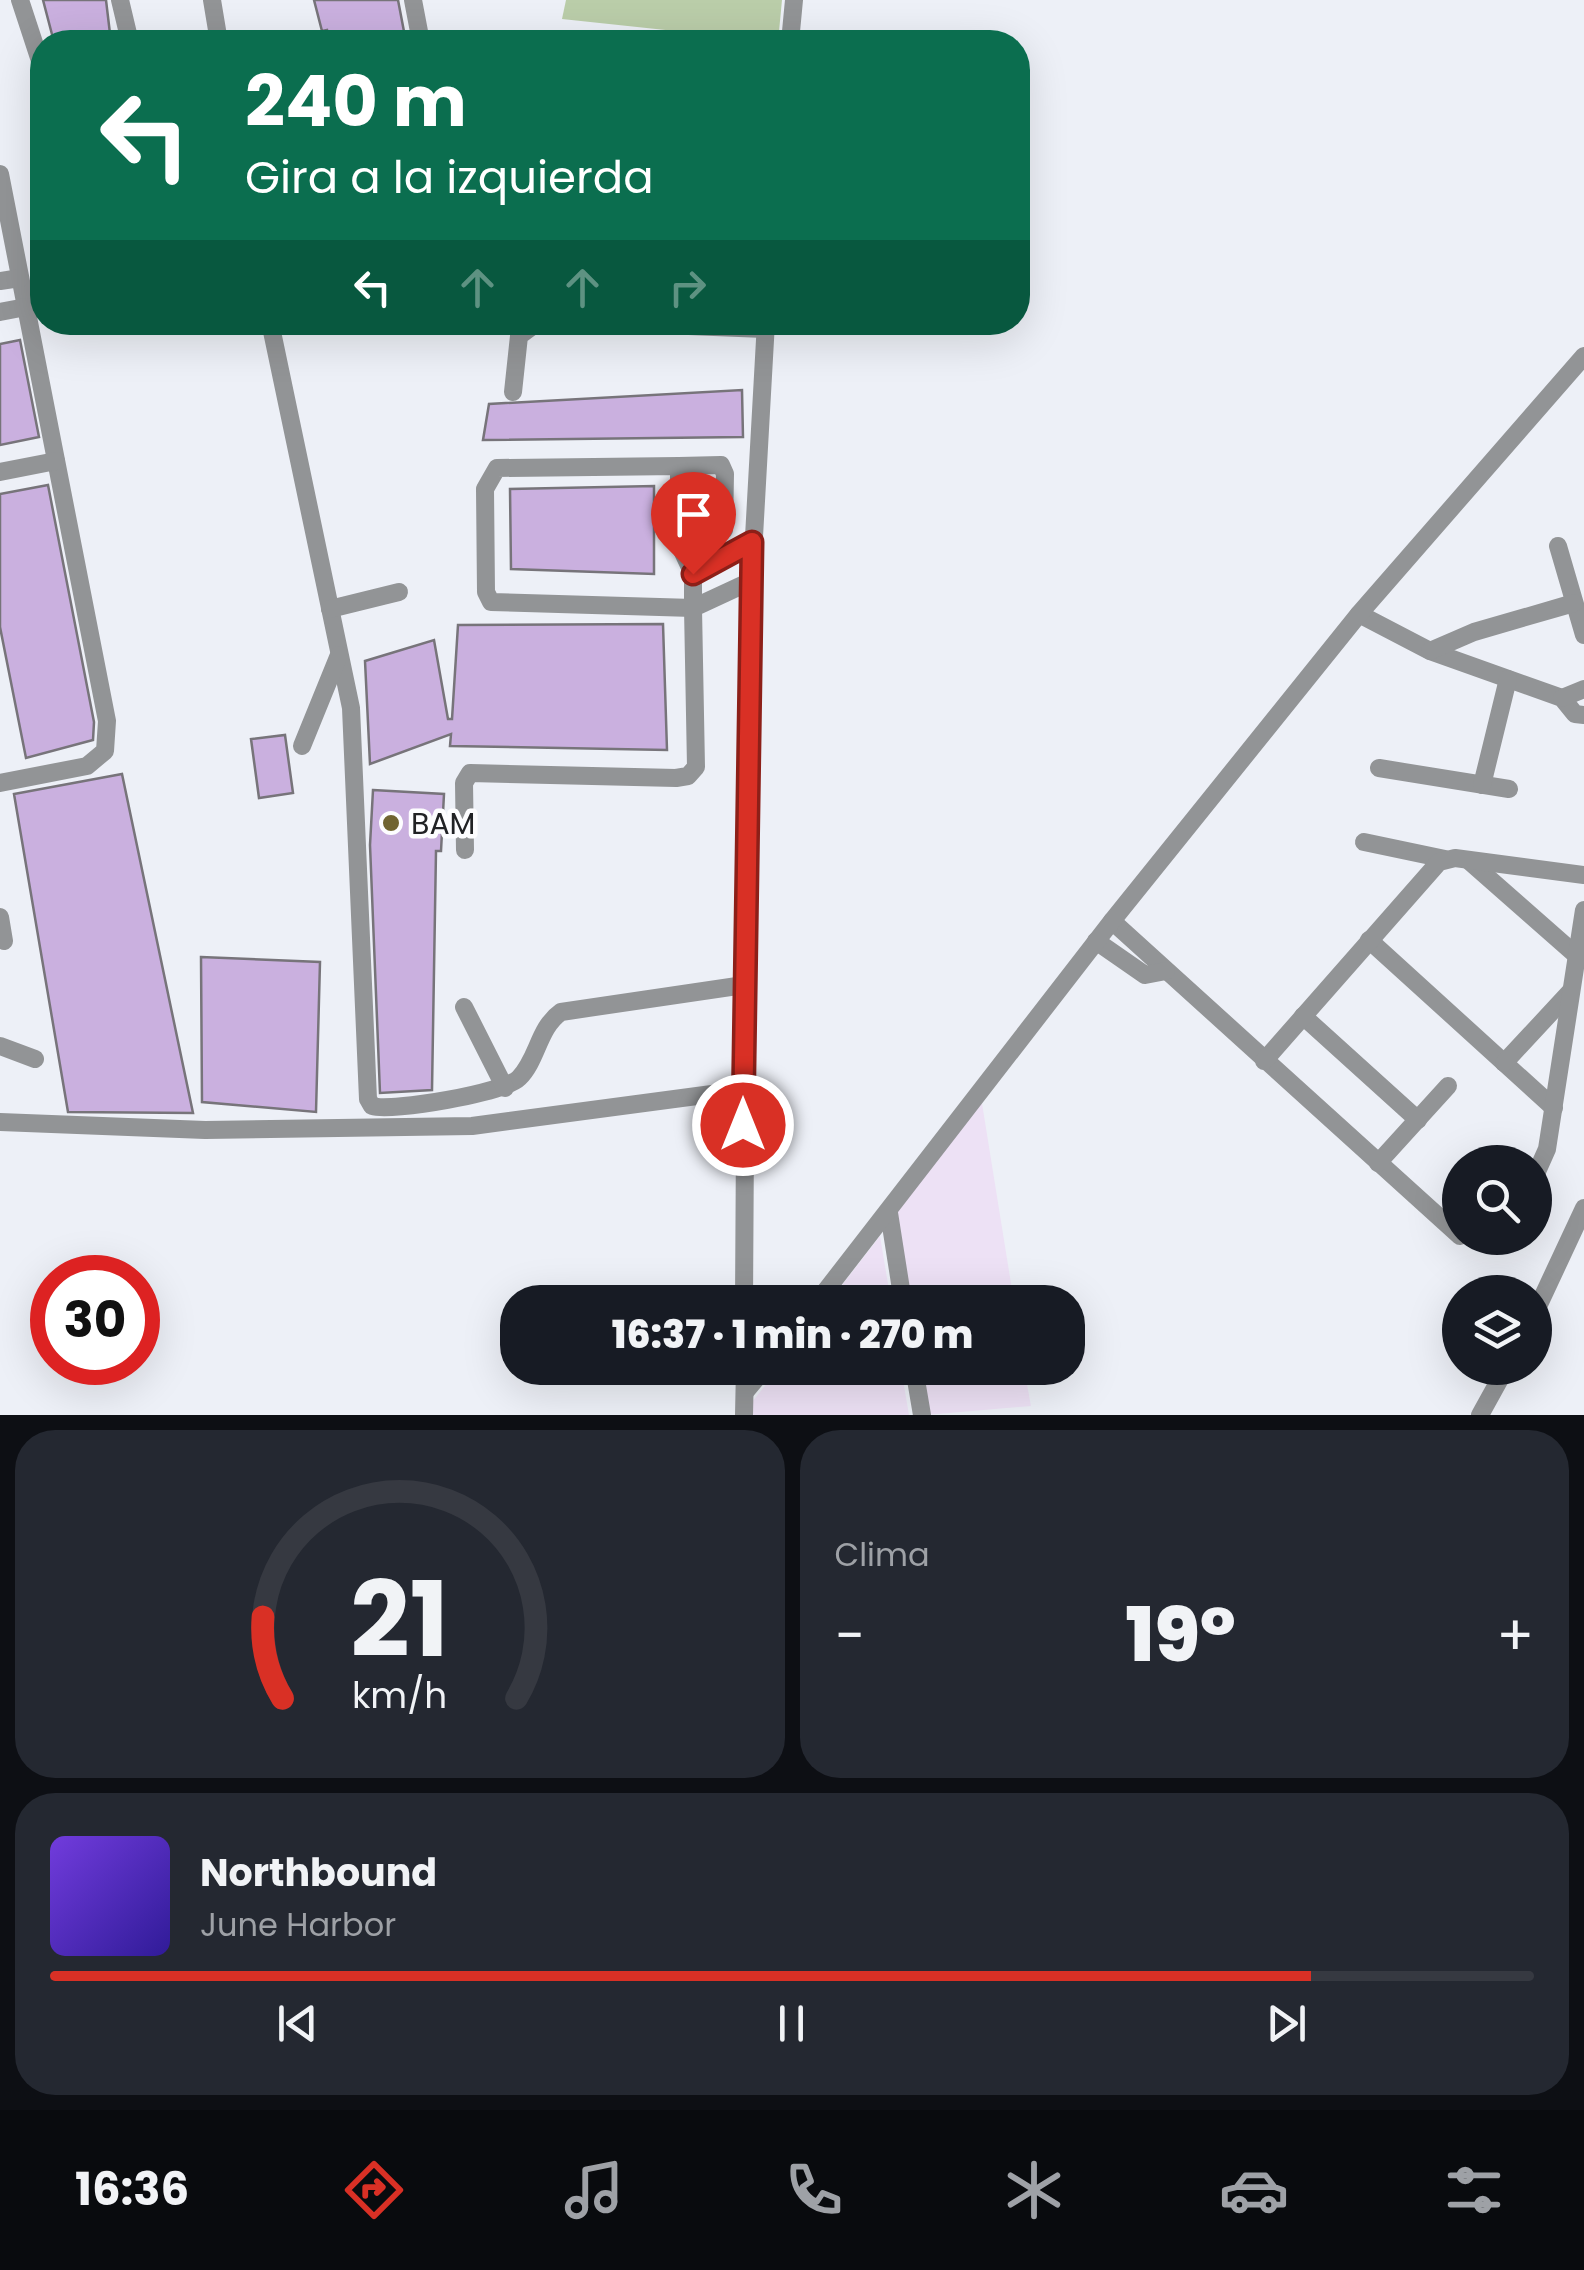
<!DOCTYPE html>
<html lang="es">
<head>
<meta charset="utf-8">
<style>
	:root { --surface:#171b24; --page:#242831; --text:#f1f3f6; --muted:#9ea1a6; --line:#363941; --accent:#d93025 }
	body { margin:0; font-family:Poppins,sans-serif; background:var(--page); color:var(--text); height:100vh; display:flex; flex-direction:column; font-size:38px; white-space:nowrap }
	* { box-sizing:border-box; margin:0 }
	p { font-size:32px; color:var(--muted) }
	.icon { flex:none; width:55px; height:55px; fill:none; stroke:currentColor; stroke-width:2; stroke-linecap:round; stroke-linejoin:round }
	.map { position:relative; height:1415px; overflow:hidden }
	.side { display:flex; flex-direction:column; gap:15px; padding:15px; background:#0d0f14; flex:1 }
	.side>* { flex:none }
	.guide { position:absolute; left:30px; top:30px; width:1000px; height:305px; border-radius:40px; box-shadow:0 10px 40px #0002; background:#0b6e4f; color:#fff; overflow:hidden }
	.tools { position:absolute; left:1442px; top:1145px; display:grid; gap:20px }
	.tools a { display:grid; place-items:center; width:110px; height:110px; border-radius:50%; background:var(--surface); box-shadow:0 10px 40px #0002; font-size:50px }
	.speed { position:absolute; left:30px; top:1255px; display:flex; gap:20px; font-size:50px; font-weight:700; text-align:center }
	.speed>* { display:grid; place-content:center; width:130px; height:130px; border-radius:50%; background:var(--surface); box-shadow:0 10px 40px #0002; line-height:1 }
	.speed .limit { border:15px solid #d22; background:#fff; color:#111 }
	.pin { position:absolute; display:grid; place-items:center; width:85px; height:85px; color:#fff; margin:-102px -42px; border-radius:50% 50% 50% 0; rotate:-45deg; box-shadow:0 0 10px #0007 }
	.pin .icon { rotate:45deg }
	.me { position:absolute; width:110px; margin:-55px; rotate:0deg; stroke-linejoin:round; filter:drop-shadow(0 0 8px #0008) }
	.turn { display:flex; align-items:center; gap:35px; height:210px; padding:0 50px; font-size:45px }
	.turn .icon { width:130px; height:130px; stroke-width:2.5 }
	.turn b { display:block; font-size:70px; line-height:85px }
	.lanes { display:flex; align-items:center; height:95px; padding:0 50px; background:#0003; justify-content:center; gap:50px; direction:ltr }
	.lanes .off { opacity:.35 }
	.big { font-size:75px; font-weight:800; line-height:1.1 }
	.side .widget { flex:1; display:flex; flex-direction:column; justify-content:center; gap:15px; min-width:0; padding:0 35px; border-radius:40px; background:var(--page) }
	.side .dial { align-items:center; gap:0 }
	.dial svg { height:260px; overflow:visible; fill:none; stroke:var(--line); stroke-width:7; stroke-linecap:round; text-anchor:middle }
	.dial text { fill:var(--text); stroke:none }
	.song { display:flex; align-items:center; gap:30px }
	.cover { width:120px; height:120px; border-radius:15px; background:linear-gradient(135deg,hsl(260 70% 55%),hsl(250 70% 35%)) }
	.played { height:10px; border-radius:5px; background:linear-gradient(90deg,var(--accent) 85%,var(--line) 85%) }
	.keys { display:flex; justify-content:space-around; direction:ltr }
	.heat { display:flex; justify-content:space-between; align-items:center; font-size:55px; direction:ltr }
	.side .tiles { flex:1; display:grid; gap:15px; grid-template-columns:1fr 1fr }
	.widget:last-child { grid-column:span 2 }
	.trip { position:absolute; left:500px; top:1285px; width:585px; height:100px; border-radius:40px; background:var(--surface); box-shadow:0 10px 40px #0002; font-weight:800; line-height:100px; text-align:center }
	.dock { display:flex; height:160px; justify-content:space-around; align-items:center; background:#090b0e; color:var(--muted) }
	.dock .icon { width:70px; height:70px }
	.dock .active { color:var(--accent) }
	.dock b { font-size:45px; color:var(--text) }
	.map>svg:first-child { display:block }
</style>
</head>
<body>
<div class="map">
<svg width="1584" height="1415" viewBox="0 0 1584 1415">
	<rect width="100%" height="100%" fill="#edf0f7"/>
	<g fill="#ede1f5">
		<polygon points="981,1097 1014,1302 908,1302 894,1215"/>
		<polygon points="880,1236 891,1302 829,1302"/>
		<polygon points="779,1368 901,1368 909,1415 753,1415 752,1402"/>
		<polygon points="918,1368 1024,1368 1031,1406 926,1415"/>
	</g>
	<polygon fill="#bacda9" points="566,0 782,0 778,42 562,19"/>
	<g fill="#cab0df" stroke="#77747a" stroke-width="2.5">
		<polygon points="43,0 106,0 111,42 54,42"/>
		<polygon points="314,0 398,0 406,42 329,42 327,30 322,31"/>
		<polygon points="20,340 39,437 0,445 0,344"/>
		<polygon points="742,390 743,437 483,440 489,404"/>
		<polygon points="48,485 94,722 93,740 26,758 0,627 0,494"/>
		<polygon points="654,486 654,574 511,569 510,489"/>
		<polygon points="663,624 667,750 450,746 451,734 370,764 365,661 434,640 448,719 452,719 458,625"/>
		<polygon points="285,735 293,793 259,798 251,739"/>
		<polygon points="122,774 193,1113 68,1112 14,794"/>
		<polygon points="373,790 444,794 441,851 436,851 432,1090 380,1093 370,845"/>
		<polygon points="201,957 320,962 316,1112 202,1102"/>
	</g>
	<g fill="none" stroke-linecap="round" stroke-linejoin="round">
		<g stroke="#929496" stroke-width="18">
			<polyline points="20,0 42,67"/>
			<polyline points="120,0 130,42"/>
			<polyline points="212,0 219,42"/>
			<polyline points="413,0 421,42"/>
			<polyline points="790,42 794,0"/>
			<polyline points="0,174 107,721 105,751 87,766 0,783"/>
			<polyline points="0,281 20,278"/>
			<polyline points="0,312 26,307"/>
			<path d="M270 322 351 708 368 1099 372 1106C392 1112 504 1093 519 1078 538 1059 538 1028 561 1012L744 985"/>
			<polyline points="588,322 766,329"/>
			<polyline points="513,392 519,336 538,322"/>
			<polyline points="679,466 721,465 725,474 724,530 679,535"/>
			<polyline points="0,472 56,461"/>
			<polyline points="1558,546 1584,635"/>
			<polyline points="693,574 752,542"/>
			<polyline points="330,609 399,592"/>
			<polyline points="1359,614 1430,651 1562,698 1575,714 1584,715"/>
			<polyline points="1430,651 1474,632 1574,603"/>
			<polyline points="1562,698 1584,689"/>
			<polyline points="302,746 339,655"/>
			<polyline points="1379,768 1509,789"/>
			<polyline points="1482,785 1508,679"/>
			<polyline points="1364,842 1445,859"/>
			<polyline points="465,850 464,783 470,773 676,778 688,776 696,767 693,608 491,602 486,592 485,489 497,468 679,466 679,544 693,574 693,608 749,582"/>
			<polyline points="1468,860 1576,955"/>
			<polyline points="0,917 4,941"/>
			<polyline points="1112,921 1460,1236"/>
			<polyline points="1369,940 1554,1108"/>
			<polyline points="1096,941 1145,975 1166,971"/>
			<polyline points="464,1007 505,1088"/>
			<polyline points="1303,1016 1418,1120"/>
			<polyline points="0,1046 35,1059"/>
			<polyline points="1264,1061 1439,862 1455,858 1584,875"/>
			<polyline points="1504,1063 1570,992"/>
			<polyline points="0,1122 205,1130 472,1126 742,1090"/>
			<polyline points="1378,1163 1448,1086"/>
			<polyline points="1535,1176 1547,1149 1584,910"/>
			<polyline points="889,1213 903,1302"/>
			<polyline points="744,1302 748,644 766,322"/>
			<polyline points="817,1302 1112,921 1359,614 1584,356"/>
			<polyline points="1535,1313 1584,1208"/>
			<polyline points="914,1368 922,1415"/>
			<polyline points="745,1392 765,1368"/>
			<polyline points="744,1415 745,1368"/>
			<polyline points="1480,1415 1506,1368"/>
		</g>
	</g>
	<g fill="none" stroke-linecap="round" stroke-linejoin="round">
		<g stroke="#8d1f18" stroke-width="25">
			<polyline id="route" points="693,574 752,542 743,1125"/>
		</g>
		<use href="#route" stroke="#d93025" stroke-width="18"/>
	</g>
	<circle fill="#706431" stroke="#fdfdff" stroke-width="4" cx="391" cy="823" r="10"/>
	<g text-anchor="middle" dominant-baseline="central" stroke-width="9" stroke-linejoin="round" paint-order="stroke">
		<g font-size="30" fill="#212225" stroke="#fdfdff" text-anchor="start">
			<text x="411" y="823">BAM</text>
		</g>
	</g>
</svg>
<div class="tools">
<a><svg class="icon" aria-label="search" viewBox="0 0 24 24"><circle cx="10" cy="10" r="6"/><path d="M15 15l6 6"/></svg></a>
<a><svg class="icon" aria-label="layers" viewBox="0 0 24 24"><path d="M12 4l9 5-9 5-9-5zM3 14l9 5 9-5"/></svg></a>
</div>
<div class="speed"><div class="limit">30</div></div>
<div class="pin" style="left:693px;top:574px;background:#d93025"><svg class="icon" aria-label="arrive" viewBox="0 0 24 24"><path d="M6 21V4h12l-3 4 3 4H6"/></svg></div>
<svg class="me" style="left:743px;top:1125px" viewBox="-20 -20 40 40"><circle r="17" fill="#d93025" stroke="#fff" stroke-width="3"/><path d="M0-11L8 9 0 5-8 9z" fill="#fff"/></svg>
<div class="trip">16:37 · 1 min · 270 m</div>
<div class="guide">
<div class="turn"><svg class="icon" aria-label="left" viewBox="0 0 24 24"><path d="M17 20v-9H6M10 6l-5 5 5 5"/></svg><div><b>240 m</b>Gira a la izquierda</div></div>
<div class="lanes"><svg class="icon" aria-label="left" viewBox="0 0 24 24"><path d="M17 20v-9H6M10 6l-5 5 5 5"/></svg><svg class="icon off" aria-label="ahead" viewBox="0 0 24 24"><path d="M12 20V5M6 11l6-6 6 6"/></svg><svg class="icon off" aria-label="ahead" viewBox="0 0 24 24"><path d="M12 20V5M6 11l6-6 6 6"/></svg><svg class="icon off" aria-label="right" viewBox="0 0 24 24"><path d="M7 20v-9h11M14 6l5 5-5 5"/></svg></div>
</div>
</div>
<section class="side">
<div class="tiles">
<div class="widget dial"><svg viewBox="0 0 100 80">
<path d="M14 69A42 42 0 1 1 86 69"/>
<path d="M14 69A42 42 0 0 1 8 44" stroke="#d93025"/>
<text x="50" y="56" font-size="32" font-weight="700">21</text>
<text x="50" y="72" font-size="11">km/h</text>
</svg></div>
<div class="widget"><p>Clima</p>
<div class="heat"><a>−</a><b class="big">19°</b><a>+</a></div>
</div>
<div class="widget">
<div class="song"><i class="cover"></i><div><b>Northbound</b><p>June Harbor</p></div></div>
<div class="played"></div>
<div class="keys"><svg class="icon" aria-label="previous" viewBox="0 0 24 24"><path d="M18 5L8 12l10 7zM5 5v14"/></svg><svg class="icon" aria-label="pause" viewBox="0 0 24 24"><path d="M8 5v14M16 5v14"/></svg><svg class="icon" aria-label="next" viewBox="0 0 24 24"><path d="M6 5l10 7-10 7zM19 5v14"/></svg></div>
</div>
</div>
</section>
<nav class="dock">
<b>16:36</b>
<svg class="icon active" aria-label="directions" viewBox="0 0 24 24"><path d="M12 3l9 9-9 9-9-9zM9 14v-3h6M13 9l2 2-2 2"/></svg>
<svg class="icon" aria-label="music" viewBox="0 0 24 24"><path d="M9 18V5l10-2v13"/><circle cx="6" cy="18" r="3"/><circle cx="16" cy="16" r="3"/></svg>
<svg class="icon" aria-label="phone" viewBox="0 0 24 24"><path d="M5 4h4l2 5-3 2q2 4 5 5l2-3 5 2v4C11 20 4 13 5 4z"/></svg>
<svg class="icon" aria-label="climate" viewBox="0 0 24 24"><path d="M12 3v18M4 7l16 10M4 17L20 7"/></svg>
<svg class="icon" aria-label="car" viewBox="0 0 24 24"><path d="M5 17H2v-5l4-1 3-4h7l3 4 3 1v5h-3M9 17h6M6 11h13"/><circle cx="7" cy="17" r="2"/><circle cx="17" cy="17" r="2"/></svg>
<svg class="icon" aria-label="filters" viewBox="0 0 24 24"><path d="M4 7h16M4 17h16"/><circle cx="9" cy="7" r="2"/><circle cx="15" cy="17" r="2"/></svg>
</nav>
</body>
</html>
